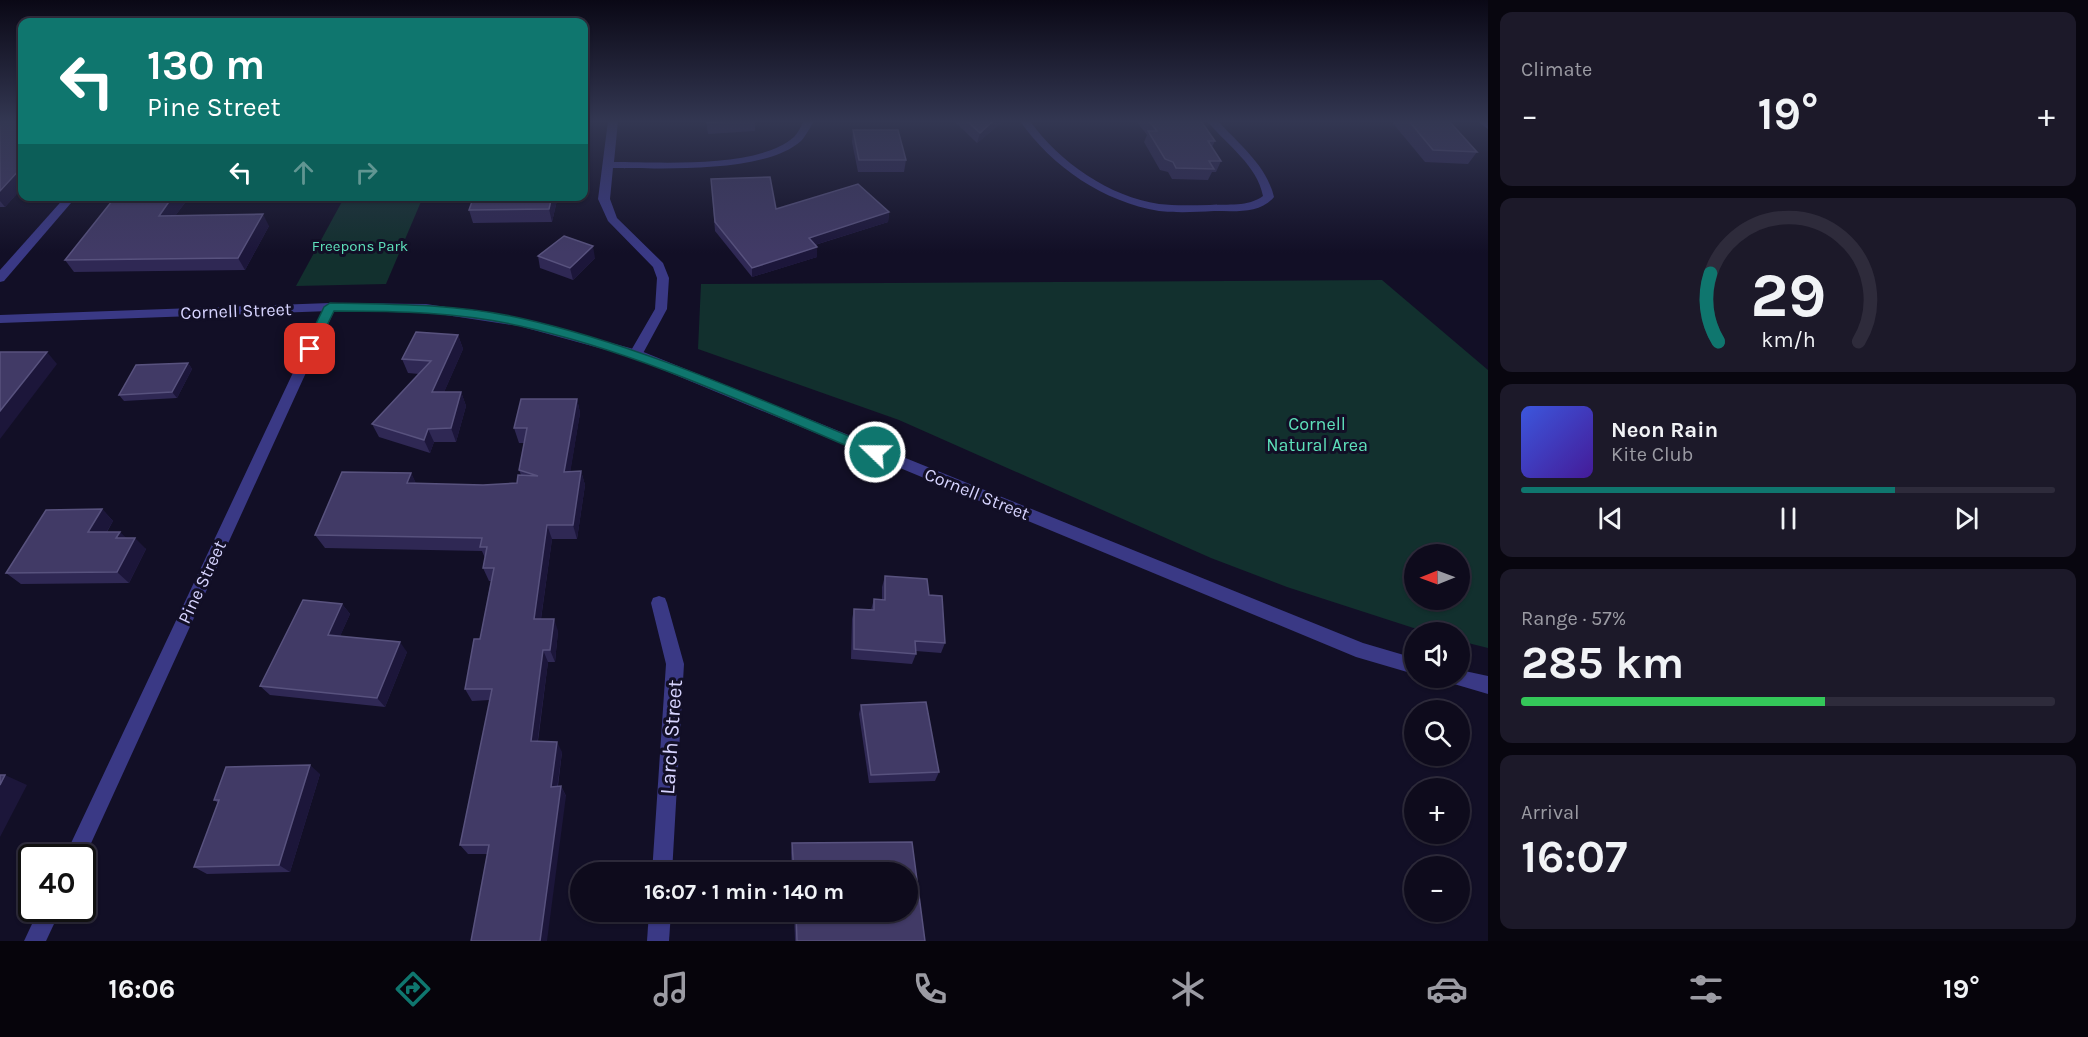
<!DOCTYPE html>
<html lang="en">
<head>
<meta charset="utf-8">
<style>
	:root { --surface:#0e0b1c; --page:#1c1929; --text:#f1f3f6; --muted:#9b9ba3; --line:#2e2b3b; --accent:#0f766e }
	body { margin:0; font-family:Karla,sans-serif; background:var(--page); color:var(--text); height:100vh; display:flex; flex-direction:column; font-size:22px; white-space:nowrap }
	* { box-sizing:border-box; margin:0 }
	p { font-size:20px; color:var(--muted) }
	.icon { flex:none; width:33px; height:33px; fill:none; stroke:currentColor; stroke-width:2; stroke-linecap:round; stroke-linejoin:round }
	.map { position:relative; flex:1; overflow:hidden }
	.details { display:flex; flex-direction:column; gap:12px; padding:12px; background:#08060f; width:600px }
	.details>* { flex:none }
	.banner { position:absolute; left:18px; top:18px; width:570px; height:183px; border-radius:12px; box-shadow:0 2px 4px #0004,0 0 0 2px var(--line); background:#0f766e; color:#fff; overflow:hidden }
	.needle { width:39px; rotate:269deg }
	.controls { position:absolute; left:1404px; top:544px; display:grid; gap:12px }
	.controls a { display:grid; place-items:center; width:66px; height:66px; border-radius:50%; background:var(--surface); box-shadow:0 2px 4px #0004,0 0 0 2px var(--line); font-size:30px }
	.speed { position:absolute; left:18px; top:844px; display:flex; gap:12px; font-size:30px; font-weight:700; text-align:center }
	.speed>* { display:grid; place-content:center; width:78px; height:78px; border-radius:50%; background:var(--surface); box-shadow:0 2px 4px #0004,0 0 0 2px var(--line); line-height:1 }
	.speed .limit { border:3px solid #111; border-radius:9px; background:#fff; color:#111 }
	.pin { position:absolute; display:grid; place-items:center; width:51px; height:51px; color:#fff; margin:-26px; border-radius:12px; box-shadow:0 3px 9px #0006 }
	.me { position:absolute; width:66px; margin:-33px; rotate:292deg; stroke-linejoin:round; filter:drop-shadow(0 0 4px #0008) }
	.turn { display:flex; align-items:center; gap:21px; height:126px; padding:0 30px; font-size:27px }
	.turn .icon { width:78px; height:78px; stroke-width:2.5 }
	.turn b { display:block; font-size:42px; line-height:51px }
	.lanes { display:flex; align-items:center; height:57px; padding:0 30px; background:#0003; justify-content:center; gap:30px; direction:ltr }
	.lanes .off { opacity:.35 }
	.big { font-size:45px; font-weight:700; line-height:1.1 }
	.details .tile { flex:1; display:flex; flex-direction:column; justify-content:center; gap:9px; min-width:0; padding:0 21px; border-radius:12px; background:var(--page) }
	.details .dial { align-items:center; gap:0 }
	.dial svg { height:156px; overflow:visible; fill:none; stroke:var(--line); stroke-width:7; stroke-linecap:round; text-anchor:middle }
	.dial text { fill:var(--text); stroke:none }
	.song { display:flex; align-items:center; gap:18px }
	.cover { width:72px; height:72px; border-radius:9px; background:linear-gradient(135deg,hsl(230 70% 55%),hsl(260 70% 35%)) }
	.played { height:6px; border-radius:3px; background:linear-gradient(90deg,var(--accent) 70%,var(--line) 70%) }
	.keys { display:flex; justify-content:space-around; direction:ltr }
	.heat { display:flex; justify-content:space-between; align-items:center; font-size:33px; direction:ltr }
	.charge { height:9px; border-radius:4px; background:linear-gradient(90deg,#34c759 57%,var(--line) 0) }
	.trip { position:absolute; left:570px; top:862px; width:348px; height:60px; border-radius:30px; background:var(--surface); box-shadow:0 2px 4px #0004,0 0 0 2px var(--line); font-weight:700; line-height:60px; text-align:center }
	.tab-bar { display:flex; height:96px; justify-content:space-around; align-items:center; background:#06040b; color:var(--muted) }
	.tab-bar .icon { width:42px; height:42px }
	.tab-bar .active { color:var(--accent) }
	.tab-bar b { font-size:27px; color:var(--text) }
	main { display:flex; flex:1; min-height:0 }
	.map>svg:first-child { display:block }
</style>
</head>
<body>
<main>
<div class="map">
<svg width="1488" height="941" viewBox="0 0 1488 941">
	<rect width="100%" height="100%" fill="#120f26"/>
	<g fill="#12302e" fill-rule="evenodd">
		<polygon points="345,196 423,197 386,284 296,286"/>
		<path d="M1382 280 1488 370V648L1460 641V633H1429L1287 587 1211 558 899 420 698 349 701 284ZM1414 555H1460V600H1414Z"/>
	</g>
	<g fill="none" stroke-linecap="round" stroke-linejoin="round">
		<g fill="#3a3985" fill-rule="evenodd">
			<path d="M608 121H618L614 162C660 162 758 169 794 137 798 133 801 126 804 121H814C810 127 806 136 801 141 764 174 661 168 613 168L610 199 617 218 663 263 669 278 667 309 641 357 636 359 629 354 655 309 657 278 653 267 608 221 598 199Z"/>
			<path d="M1020 121H1030C1059 162 1110 197 1159 204 1176 206 1193 205 1210 205 1228 204 1248 207 1263 196 1257 165 1227 145 1207 121H1218C1239 144 1267 166 1274 197 1260 214 1235 211 1214 211 1196 212 1177 213 1159 211 1104 202 1052 167 1020 121Z"/>
			<polygon points="1477,121 1488,121 1488,129"/>
			<polygon points="66,196 77,196 4,281 0,282 0,270"/>
			<polygon points="330,303 336,307 82,863 82,858 64,858 324,307"/>
			<polygon points="659,596 665,598 667,603 684,664 672,873 652,873 666,664 651,603 653,598"/>
			<polygon points="39,909 61,909 46,941 24,941"/>
			<polygon points="649,912 671,912 669,941 647,941"/>
		</g>
		<g fill="#3a3985" fill-rule="evenodd">
			<polygon points="330,303 426,304 519,318 641,351 1363,643 1414,658 1414,674 1356,657 632,357 519,326 426,312 330,311 0,323 0,315"/>
			<polygon points="1460,670 1488,676 1488,694 1454,684 1451,678 1460,678"/>
		</g>
	</g>
	<g fill="#2f2854">
		<polygon points="0,121 22,121 22,188 5,207 0,207"/>
		<polygon points="706,121 755,121 755,131 708,134"/>
		<polygon points="954,121 1001,121 1001,123 977,143"/>
		<polygon points="1136,121 1201,121 1215,141 1212,147 1221,161 1216,172 1212,172 1208,180 1172,179 1168,172 1160,170 1144,142 1147,135"/>
		<polygon points="1391,121 1449,121 1477,152 1468,164 1425,162"/>
		<polygon points="853,130 906,160 904,172 858,172 852,142"/>
		<polygon points="711,179 776,209 889,212 888,222 815,245 817,257 752,277 715,231"/>
		<polygon points="116,196 190,196 175,216 269,226 245,270 74,272 65,260"/>
		<polygon points="474,196 558,196 552,222 473,223 469,210"/>
		<polygon points="538,256 595,258 573,280 540,268"/>
		<polygon points="458,335 463,349 444,392 461,392 466,406 456,442 434,442 430,453 379,437 372,424 419,374 408,373 402,359"/>
		<polygon points="188,363 192,369 177,398 124,401 119,395"/>
		<polygon points="577,399 580,413 570,472 581,471 585,485 577,539 552,539 541,619 558,631 555,662 548,662 538,741 562,752 558,786 561,786 566,796 488,854 468,854 460,845 490,700 472,701 465,689 480,639 491,581 489,581 483,568 485,558 482,551 325,548 315,535 411,473 416,484 483,485 517,483 521,475 519,470 525,443 519,443 514,428"/>
		<polygon points="102,509 113,521 107,532 127,538 146,549 129,583 21,584 6,573"/>
		<polygon points="885,576 929,595 945,643 941,653 916,651 916,654 912,664 851,659 852,619 854,609 871,610 874,599 882,600 882,587"/>
		<polygon points="342,604 350,614 340,636 407,652 385,707 270,695 260,686"/>
		<polygon points="861,705 939,772 935,781 869,783 859,714"/>
		<polygon points="320,774 290,872 207,874 194,867 218,803 214,800"/>
		<polygon points="912,842 925,941 795,941 794,912 908,912 908,873 792,873 791,853 792,843"/>
	</g>
	<g fill="#1c163a">
		<polygon points="993,121 1001,121 1001,123 977,143 980,133"/>
		<polygon points="22,167 22,188 5,207 0,201 0,191"/>
		<polygon points="173,196 190,196 166,228 159,216"/>
		<polygon points="552,196 558,196 552,222 549,209"/>
		<polygon points="889,212 888,222 808,247 809,238"/>
		<polygon points="263,214 269,226 245,270 238,258"/>
		<polygon points="593,246 595,258 573,280 570,268"/>
		<polygon points="817,247 817,257 752,277 752,268"/>
		<polygon points="458,335 463,349 438,406 432,392"/>
		<polygon points="47,352 57,364 0,439 0,411"/>
		<polygon points="188,363 192,369 177,398 172,392"/>
		<polygon points="461,392 466,406 456,442 451,428"/>
		<polygon points="577,399 580,413 568,486 564,472"/>
		<polygon points="428,429 434,442 430,453 424,440"/>
		<polygon points="581,471 585,485 577,539 573,525"/>
		<polygon points="411,473 418,487 407,483"/>
		<polygon points="102,509 113,521 100,543 88,532"/>
		<polygon points="547,525 552,539 539,632 534,619"/>
		<polygon points="120,532 132,543 116,538"/>
		<polygon points="135,538 146,549 129,583 117,572"/>
		<polygon points="342,604 350,614 336,645 328,635"/>
		<polygon points="554,619 558,631 555,662 550,650"/>
		<polygon points="400,642 407,652 385,707 377,698"/>
		<polygon points="543,650 548,662 536,752 531,741"/>
		<polygon points="557,742 562,752 556,796 551,787"/>
		<polygon points="310,765 320,774 290,872 279,865"/>
		<polygon points="5,775 27,785 0,837 0,785"/>
		<polygon points="561,786 566,796 547,941 540,941"/>
	</g>
	<g fill="#413a66" stroke="#58527e" stroke-width="1.5">
		<polygon points="0,121 22,121 22,167 0,191"/>
		<polygon points="707,121 728,121 707,123"/>
		<polygon points="967,121 993,121 980,133"/>
		<polygon points="1149,121 1201,121 1215,141 1208,141 1221,161 1209,161 1214,169 1176,168 1173,162 1165,159 1148,131 1157,131"/>
		<polygon points="1409,121 1449,121 1477,152 1433,150"/>
		<polygon points="853,130 898,130 906,160 859,160"/>
		<polygon points="770,177 776,209 858,184 889,212 809,238 817,247 752,268 715,222 711,179"/>
		<polygon points="116,196 173,196 159,216 263,214 238,258 65,260"/>
		<polygon points="474,196 552,196 549,209 469,210"/>
		<polygon points="564,236 593,246 570,268 538,256"/>
		<polygon points="416,332 458,335 432,392 461,392 451,428 428,429 424,440 372,424 431,361 402,359"/>
		<polygon points="0,352 47,352 0,411"/>
		<polygon points="188,363 172,392 119,395 136,365"/>
		<polygon points="521,399 577,399 564,472 581,471 573,525 547,525 534,619 554,619 550,650 543,650 531,741 557,742 551,787 561,786 540,941 471,941 489,845 460,845 492,689 465,689 474,639 480,639 494,568 483,568 487,547 480,547 482,538 315,535 342,472 411,473 407,483 483,485 517,483 518,475 538,476 519,470 527,428 514,428"/>
		<polygon points="102,509 88,532 120,532 116,538 135,538 117,572 6,573 46,510"/>
		<polygon points="885,576 927,579 929,595 942,596 945,643 915,641 916,654 854,649 854,609 874,610 874,599 885,600"/>
		<polygon points="303,600 342,604 328,635 400,642 377,698 260,686"/>
		<polygon points="926,702 939,772 871,775 861,705"/>
		<polygon points="310,765 279,865 194,867 219,800 214,800 226,767"/>
		<polygon points="0,775 5,775 0,785"/>
		<polygon points="912,842 925,941 797,941 796,912 908,912 908,873 794,873 792,843"/>
	</g>
	<linearGradient id="sky" x2="0" y2="1"><stop stop-color="#0a0815"/><stop offset="0.48" stop-color="#333752"/><stop offset="1" stop-color="#333752" stop-opacity="0"/></linearGradient>
	<rect width="1488" height="253" fill="url(#sky)"/>
	<path fill="#0f766e" stroke="#0a4d48" stroke-width="1.5" d="M330 303C393 304 458 304 520 318 645 346 762 401 880 449L882 452 880 456H871C756 408 642 353 520 326 459 312 396 311 334 311L314 352H306L304 349 324 307Z"/>
	<g text-anchor="middle" dominant-baseline="central" stroke-width="6" stroke-linejoin="round" paint-order="stroke">
		<g font-size="15" fill="#5ee1bb" stroke="#120f26">
			<text x="360" y="246">Freepons Park</text>
		</g>
		<g font-size="18" fill="#d7d4ff" stroke="#120f26">
			<text transform="translate(236 311) rotate(-2)">Cornell Street</text>
			<text transform="translate(977 494) rotate(22)">Cornell Street</text>
			<text transform="translate(202 582) rotate(-65)">Pine Street</text>
		</g>
		<g font-size="18" fill="#5ee1bb" stroke="#120f26">
			<text x="1317" y="424">Cornell<tspan x="1317" dy="21">Natural Area</tspan></text>
		</g>
		<g font-size="21" fill="#d7d4ff" stroke="#120f26">
			<text transform="translate(671 737) rotate(-86)">Larch Street</text>
		</g>
	</g>
</svg>
<div class="controls">
<a><svg class="needle" viewBox="-14 -14 28 28"><path d="M0-13l5 13h-10z" fill="#e53935"/><path d="M0 13l5-13h-10z" fill="#9b9ba3"/></svg></a>
<a><svg class="icon" aria-label="sound" viewBox="0 0 24 24"><path d="M4 9h4l5-4v14l-5-4H4zM17 9q2 3 0 6"/></svg></a>
<a><svg class="icon" aria-label="search" viewBox="0 0 24 24"><circle cx="10" cy="10" r="6"/><path d="M15 15l6 6"/></svg></a>
<a>+</a>
<a>−</a>
</div>
<div class="speed"><div class="limit">40</div></div>
<div class="pin" style="left:310px;top:349px;background:#d93025"><svg class="icon" aria-label="arrive" viewBox="0 0 24 24"><path d="M6 21V4h12l-3 4 3 4H6"/></svg></div>
<svg class="me" style="left:875px;top:452px" viewBox="-20 -20 40 40"><circle r="17" fill="#0f766e" stroke="#fff" stroke-width="3"/><path d="M0-11L8 9 0 5-8 9z" fill="#fff"/></svg>
<div class="trip">16:07 · 1 min · 140 m</div>
<div class="banner">
<div class="turn"><svg class="icon" aria-label="left" viewBox="0 0 24 24"><path d="M17 20v-9H6M10 6l-5 5 5 5"/></svg><div><b>130 m</b>Pine Street</div></div>
<div class="lanes"><svg class="icon" aria-label="left" viewBox="0 0 24 24"><path d="M17 20v-9H6M10 6l-5 5 5 5"/></svg><svg class="icon off" aria-label="ahead" viewBox="0 0 24 24"><path d="M12 20V5M6 11l6-6 6 6"/></svg><svg class="icon off" aria-label="right" viewBox="0 0 24 24"><path d="M7 20v-9h11M14 6l5 5-5 5"/></svg></div>
</div>
</div>
<section class="details">
<div class="tile"><p>Climate</p>
<div class="heat"><a>−</a><b class="big">19°</b><a>+</a></div>
</div>
<div class="tile dial"><svg viewBox="0 0 100 80">
<path d="M14 69A42 42 0 1 1 86 69"/>
<path d="M14 69A42 42 0 0 1 10 34" stroke="#0f766e"/>
<text x="50" y="56" font-size="32" font-weight="700">29</text>
<text x="50" y="72" font-size="11">km/h</text>
</svg></div>
<div class="tile">
<div class="song"><i class="cover"></i><div><b>Neon Rain</b><p>Kite Club</p></div></div>
<div class="played"></div>
<div class="keys"><svg class="icon" aria-label="previous" viewBox="0 0 24 24"><path d="M18 5L8 12l10 7zM5 5v14"/></svg><svg class="icon" aria-label="pause" viewBox="0 0 24 24"><path d="M8 5v14M16 5v14"/></svg><svg class="icon" aria-label="next" viewBox="0 0 24 24"><path d="M6 5l10 7-10 7zM19 5v14"/></svg></div>
</div>
<div class="tile"><p>Range · 57%</p><b class="big">285 km</b><div class="charge"></div></div>
<div class="tile"><p>Arrival</p><b class="big">16:07</b></div>
</section>
</main>
<nav class="tab-bar">
<b>16:06</b>
<svg class="icon active" aria-label="directions" viewBox="0 0 24 24"><path d="M12 3l9 9-9 9-9-9zM9 14v-3h6M13 9l2 2-2 2"/></svg>
<svg class="icon" aria-label="music" viewBox="0 0 24 24"><path d="M9 18V5l10-2v13"/><circle cx="6" cy="18" r="3"/><circle cx="16" cy="16" r="3"/></svg>
<svg class="icon" aria-label="phone" viewBox="0 0 24 24"><path d="M5 4h4l2 5-3 2q2 4 5 5l2-3 5 2v4C11 20 4 13 5 4z"/></svg>
<svg class="icon" aria-label="climate" viewBox="0 0 24 24"><path d="M12 3v18M4 7l16 10M4 17L20 7"/></svg>
<svg class="icon" aria-label="car" viewBox="0 0 24 24"><path d="M5 17H2v-5l4-1 3-4h7l3 4 3 1v5h-3M9 17h6M6 11h13"/><circle cx="7" cy="17" r="2"/><circle cx="17" cy="17" r="2"/></svg>
<svg class="icon" aria-label="filters" viewBox="0 0 24 24"><path d="M4 7h16M4 17h16"/><circle cx="9" cy="7" r="2"/><circle cx="15" cy="17" r="2"/></svg>
<b>19°</b>
</nav>
</body>
</html>
